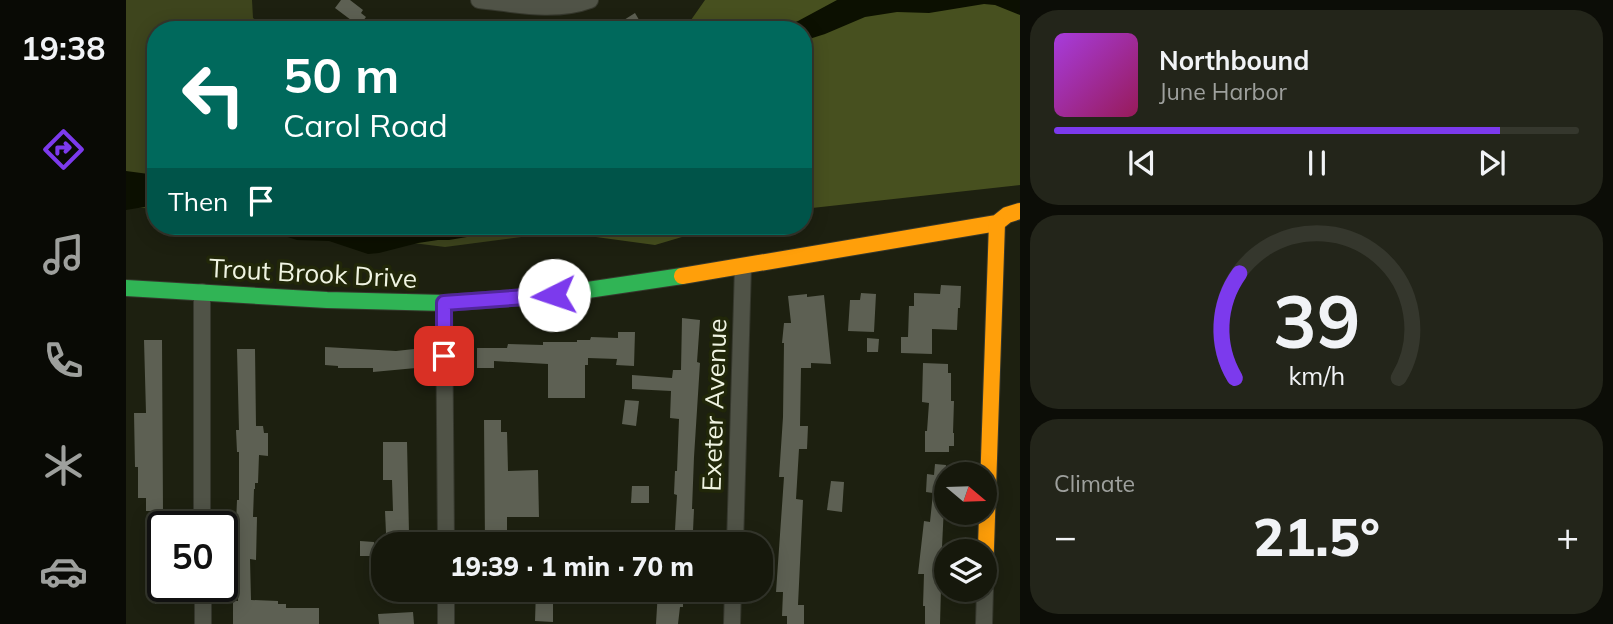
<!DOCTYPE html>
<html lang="en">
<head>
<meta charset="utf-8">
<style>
	:root { --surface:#16180c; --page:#23251a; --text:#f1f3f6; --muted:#9ea09d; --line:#35372d; --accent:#7c3aed }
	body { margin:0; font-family:Mulish,sans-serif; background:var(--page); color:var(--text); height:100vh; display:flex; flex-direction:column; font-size:26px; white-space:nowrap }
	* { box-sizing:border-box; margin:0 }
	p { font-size:23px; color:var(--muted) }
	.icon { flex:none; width:38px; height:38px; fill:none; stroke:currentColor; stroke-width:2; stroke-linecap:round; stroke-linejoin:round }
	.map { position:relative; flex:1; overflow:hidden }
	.side { display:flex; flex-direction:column; gap:10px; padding:10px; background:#0c0d07; width:593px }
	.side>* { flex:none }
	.top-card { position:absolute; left:21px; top:21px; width:665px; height:214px; border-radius:28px; box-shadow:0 4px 18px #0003,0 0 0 2px var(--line); background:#00695c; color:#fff; overflow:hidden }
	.needle { width:46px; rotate:109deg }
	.fabs { position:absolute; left:808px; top:462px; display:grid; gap:14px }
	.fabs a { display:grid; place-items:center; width:63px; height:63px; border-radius:50%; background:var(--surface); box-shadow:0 4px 18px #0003,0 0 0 2px var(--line); font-size:35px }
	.speed { position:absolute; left:21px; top:511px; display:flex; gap:14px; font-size:35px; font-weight:700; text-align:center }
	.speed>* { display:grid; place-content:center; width:91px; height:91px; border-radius:50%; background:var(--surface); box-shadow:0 4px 18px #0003,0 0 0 2px var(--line); line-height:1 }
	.speed .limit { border:4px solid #111; border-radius:10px; background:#fff; color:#111 }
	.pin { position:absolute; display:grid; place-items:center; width:60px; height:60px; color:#fff; margin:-30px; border-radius:14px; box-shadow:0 4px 10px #0006 }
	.me { position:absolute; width:77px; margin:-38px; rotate:266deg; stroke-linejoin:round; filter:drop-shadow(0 0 5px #0008) }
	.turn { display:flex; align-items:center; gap:24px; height:147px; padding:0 21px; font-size:32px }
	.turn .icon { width:91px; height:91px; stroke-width:2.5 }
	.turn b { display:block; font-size:49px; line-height:60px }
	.then { display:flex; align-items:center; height:66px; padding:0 21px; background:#0003; gap:14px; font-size:26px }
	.big { font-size:52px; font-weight:800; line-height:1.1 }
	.side .widget { flex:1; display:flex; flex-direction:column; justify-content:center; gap:10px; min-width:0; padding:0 24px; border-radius:28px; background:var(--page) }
	.side .dial { align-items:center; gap:0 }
	.dial svg { height:182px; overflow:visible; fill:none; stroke:var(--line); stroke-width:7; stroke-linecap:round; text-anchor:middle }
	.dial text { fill:var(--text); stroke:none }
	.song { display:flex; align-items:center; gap:21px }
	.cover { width:84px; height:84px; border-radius:10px; background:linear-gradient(135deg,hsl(280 70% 55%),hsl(330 70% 35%)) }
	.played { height:7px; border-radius:4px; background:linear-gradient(90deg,var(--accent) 85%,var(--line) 85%) }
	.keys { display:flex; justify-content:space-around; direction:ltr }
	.heat { display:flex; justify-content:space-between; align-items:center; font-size:38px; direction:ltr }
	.trip { position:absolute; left:245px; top:532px; width:402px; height:70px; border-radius:28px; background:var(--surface); box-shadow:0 4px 18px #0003,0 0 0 2px var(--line); font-weight:800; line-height:70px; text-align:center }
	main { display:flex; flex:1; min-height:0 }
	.menu { display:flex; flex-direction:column; width:126px; justify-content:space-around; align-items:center; background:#090a05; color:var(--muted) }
	.menu .icon { width:49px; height:49px }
	.menu .current { color:var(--accent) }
	.menu b { font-size:32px; color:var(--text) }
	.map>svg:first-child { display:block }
</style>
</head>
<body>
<main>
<nav class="menu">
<b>19:38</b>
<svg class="icon current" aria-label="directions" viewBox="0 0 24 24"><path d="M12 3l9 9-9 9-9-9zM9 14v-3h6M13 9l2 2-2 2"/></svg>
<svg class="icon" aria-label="music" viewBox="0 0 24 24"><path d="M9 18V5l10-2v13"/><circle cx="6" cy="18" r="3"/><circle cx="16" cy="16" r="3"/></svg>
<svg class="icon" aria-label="phone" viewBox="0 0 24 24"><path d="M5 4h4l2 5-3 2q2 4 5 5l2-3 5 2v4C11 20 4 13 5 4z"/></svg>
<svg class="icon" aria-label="climate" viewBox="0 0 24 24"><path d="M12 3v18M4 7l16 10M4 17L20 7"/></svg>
<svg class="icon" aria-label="car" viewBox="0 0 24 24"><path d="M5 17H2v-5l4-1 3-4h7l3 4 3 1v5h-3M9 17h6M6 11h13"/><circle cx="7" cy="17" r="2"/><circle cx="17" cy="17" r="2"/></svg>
</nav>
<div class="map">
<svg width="894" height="624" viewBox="0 0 894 624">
	<rect width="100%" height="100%" fill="#1d2010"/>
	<g fill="#3e451d">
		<polygon points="0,0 126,0 127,18 144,30 30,30 30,210 0,205"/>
		<polygon points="151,226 441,226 433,232 319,247"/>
	</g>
	<g fill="#47501f">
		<polygon points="579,0 894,0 894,185 677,209 677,30 558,30"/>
		<polygon points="441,226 593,226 529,245 433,232"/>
	</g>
	<g fill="#0c1001">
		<polygon points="711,0 894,0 894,15 869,5 858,4 803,13 771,12 739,17 699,34 677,41 677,30 649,30 672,21"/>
		<polygon points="0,171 30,175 30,205 0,210"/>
		<polygon points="127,226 452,226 450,228 408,235 365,233 323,240 312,240 292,243 253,253 242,254 203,241 171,240"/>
	</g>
	<g fill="#5d6053">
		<polygon points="215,0 224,0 237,10 235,13 240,17 233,26 209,8"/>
		<polygon points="509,13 519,30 482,30"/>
		<polygon points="815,285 835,286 834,308 832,308 831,330 806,329 806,354 775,353 775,337 782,337 783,306 788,306 788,293 814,294"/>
		<polygon points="735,293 750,294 748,332 722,331 724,300 734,300"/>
		<polygon points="681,294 681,297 698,295 705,364 685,363 685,368 675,368 674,426 682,426 681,449 673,449 670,499 677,500 672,605 678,605 678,624 661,624 661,616 656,616 657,592 650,592 658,477 653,477 657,417 658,343 656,343 658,323 665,323 662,296"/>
		<polygon points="556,318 574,320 571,362 574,363 568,457 566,509 568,509 567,531 549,530 551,495 548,494 549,471 551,471 553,419 544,418 545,391 506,389 506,375 546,378 547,370 555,370"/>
		<polygon points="492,332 509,332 508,366 490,365 491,359 462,358 462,365 459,365 459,398 422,398 422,364 368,361 368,368 351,368 351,348 381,348 382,344 417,345 417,342 451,342 451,340 464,340 465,337 492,338"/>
		<polygon points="741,338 753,339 752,352 741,352"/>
		<polygon points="18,340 36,340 37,511 20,511 20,498 12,498 12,467 9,467 8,413 20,413"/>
		<polygon points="199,347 270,351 288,349 290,368 247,372 247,368 212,368 212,366 199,365"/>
		<polygon points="111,349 129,349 130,426 137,426 138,433 142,433 142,456 133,455 132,483 129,483 129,489 128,489 127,517 131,517 130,560 124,559 125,600 152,601 152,604 160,604 160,608 193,608 193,624 107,624 107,601 112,601 113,524 110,524 111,500 113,500 113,452 111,452 110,430 113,430"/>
		<polygon points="797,363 822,364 822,373 825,373 825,401 828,401 827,433 828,433 828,446 823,446 823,452 799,452 799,431 801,431 803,403 796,402"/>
		<polygon points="499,400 513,401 510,426 496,424"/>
		<polygon points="358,420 375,420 375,432 381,432 382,471 412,470 413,517 381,517 381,544 359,544"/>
		<polygon points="257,442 281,442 283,533 260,533 259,511 267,511 266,480 257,480"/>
		<polygon points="809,464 820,465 814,588 815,588 814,624 799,624 799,606 797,606 798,574 792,574 798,521 804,522 807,493 800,492 801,474 808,475"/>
		<polygon points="705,481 718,482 716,512 701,510"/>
		<polygon points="506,486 523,486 523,503 505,503"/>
		<polygon points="234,541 248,542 248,556 234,556"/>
		<rect x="29" y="586" width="17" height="18"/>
		<polygon points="410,590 427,590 427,622 409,621"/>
		<polygon points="532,590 565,590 565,604 557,603 557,607 554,607 552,624 530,624"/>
		<polygon points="287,612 288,624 253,624 252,614"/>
	</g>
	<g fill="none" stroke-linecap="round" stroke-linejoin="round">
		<g stroke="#36382d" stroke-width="18">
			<g id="street">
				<path d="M353 0C389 4 429 13 464 0"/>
				<polyline points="76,292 76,527"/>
				<polyline points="318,303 320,544"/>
				<polyline points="609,544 617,266"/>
				<polyline points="77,586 77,624"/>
				<polyline points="320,590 320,624"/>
				<polyline points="606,624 607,590"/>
				<polyline points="858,624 859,590"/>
			</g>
		</g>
		<g stroke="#36382d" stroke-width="18">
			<polyline id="fast" points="0,288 201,300 318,303 428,295 556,276"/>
		</g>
		<g stroke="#36382d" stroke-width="18">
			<g id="slow">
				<polyline points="556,276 871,223 881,215 894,211"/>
				<polyline points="859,576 871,223"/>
			</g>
		</g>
		<use href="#street" stroke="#505347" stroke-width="16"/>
		<use href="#fast" stroke="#30b455" stroke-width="16"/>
		<use href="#slow" stroke="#ff9f0a" stroke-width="16"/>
	</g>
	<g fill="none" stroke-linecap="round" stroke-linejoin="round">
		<g stroke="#51269a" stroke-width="18">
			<polyline id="route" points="318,356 318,303 428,295"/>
		</g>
		<use href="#route" stroke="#7c3aed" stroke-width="12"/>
	</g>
	<g text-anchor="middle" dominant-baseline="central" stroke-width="7" stroke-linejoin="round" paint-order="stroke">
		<g font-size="26" fill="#f0f4e2" stroke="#212709">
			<text transform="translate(187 273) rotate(3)">Trout Brook Drive</text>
			<text transform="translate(588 405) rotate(-88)">Exeter Avenue</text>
		</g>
	</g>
</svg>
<div class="fabs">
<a><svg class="needle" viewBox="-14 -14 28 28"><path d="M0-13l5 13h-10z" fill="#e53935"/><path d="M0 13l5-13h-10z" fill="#9ea09d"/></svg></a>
<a><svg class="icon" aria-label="layers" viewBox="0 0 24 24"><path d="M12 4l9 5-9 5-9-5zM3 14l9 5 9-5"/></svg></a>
</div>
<div class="speed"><div class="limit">50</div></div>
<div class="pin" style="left:318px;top:356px;background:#d93025"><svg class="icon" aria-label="arrive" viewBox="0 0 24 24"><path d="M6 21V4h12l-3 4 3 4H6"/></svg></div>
<svg class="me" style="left:428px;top:295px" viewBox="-20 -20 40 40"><circle r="19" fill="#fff"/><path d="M0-13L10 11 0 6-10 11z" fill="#7c3aed"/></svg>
<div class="trip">19:39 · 1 min · 70 m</div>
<div class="top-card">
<div class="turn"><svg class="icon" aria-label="left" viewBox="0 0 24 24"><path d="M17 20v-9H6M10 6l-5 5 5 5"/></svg><div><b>50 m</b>Carol Road</div></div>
<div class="then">Then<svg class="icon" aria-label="arrive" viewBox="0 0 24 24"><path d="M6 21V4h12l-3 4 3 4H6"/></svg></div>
</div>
</div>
<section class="side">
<div class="widget">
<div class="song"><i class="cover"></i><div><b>Northbound</b><p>June Harbor</p></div></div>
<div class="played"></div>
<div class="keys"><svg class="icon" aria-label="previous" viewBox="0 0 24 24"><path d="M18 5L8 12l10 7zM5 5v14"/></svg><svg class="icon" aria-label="pause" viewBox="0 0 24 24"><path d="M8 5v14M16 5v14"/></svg><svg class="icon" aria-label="next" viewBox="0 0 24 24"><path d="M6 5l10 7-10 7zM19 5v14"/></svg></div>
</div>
<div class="widget dial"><svg viewBox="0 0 100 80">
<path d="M14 69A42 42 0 1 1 86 69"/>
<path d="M14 69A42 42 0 0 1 16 23" stroke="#7c3aed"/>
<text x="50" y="56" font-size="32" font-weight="700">39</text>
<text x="50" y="72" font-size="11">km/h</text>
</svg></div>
<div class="widget"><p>Climate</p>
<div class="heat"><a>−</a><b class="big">21.5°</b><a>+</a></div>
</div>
</section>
</main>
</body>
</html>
